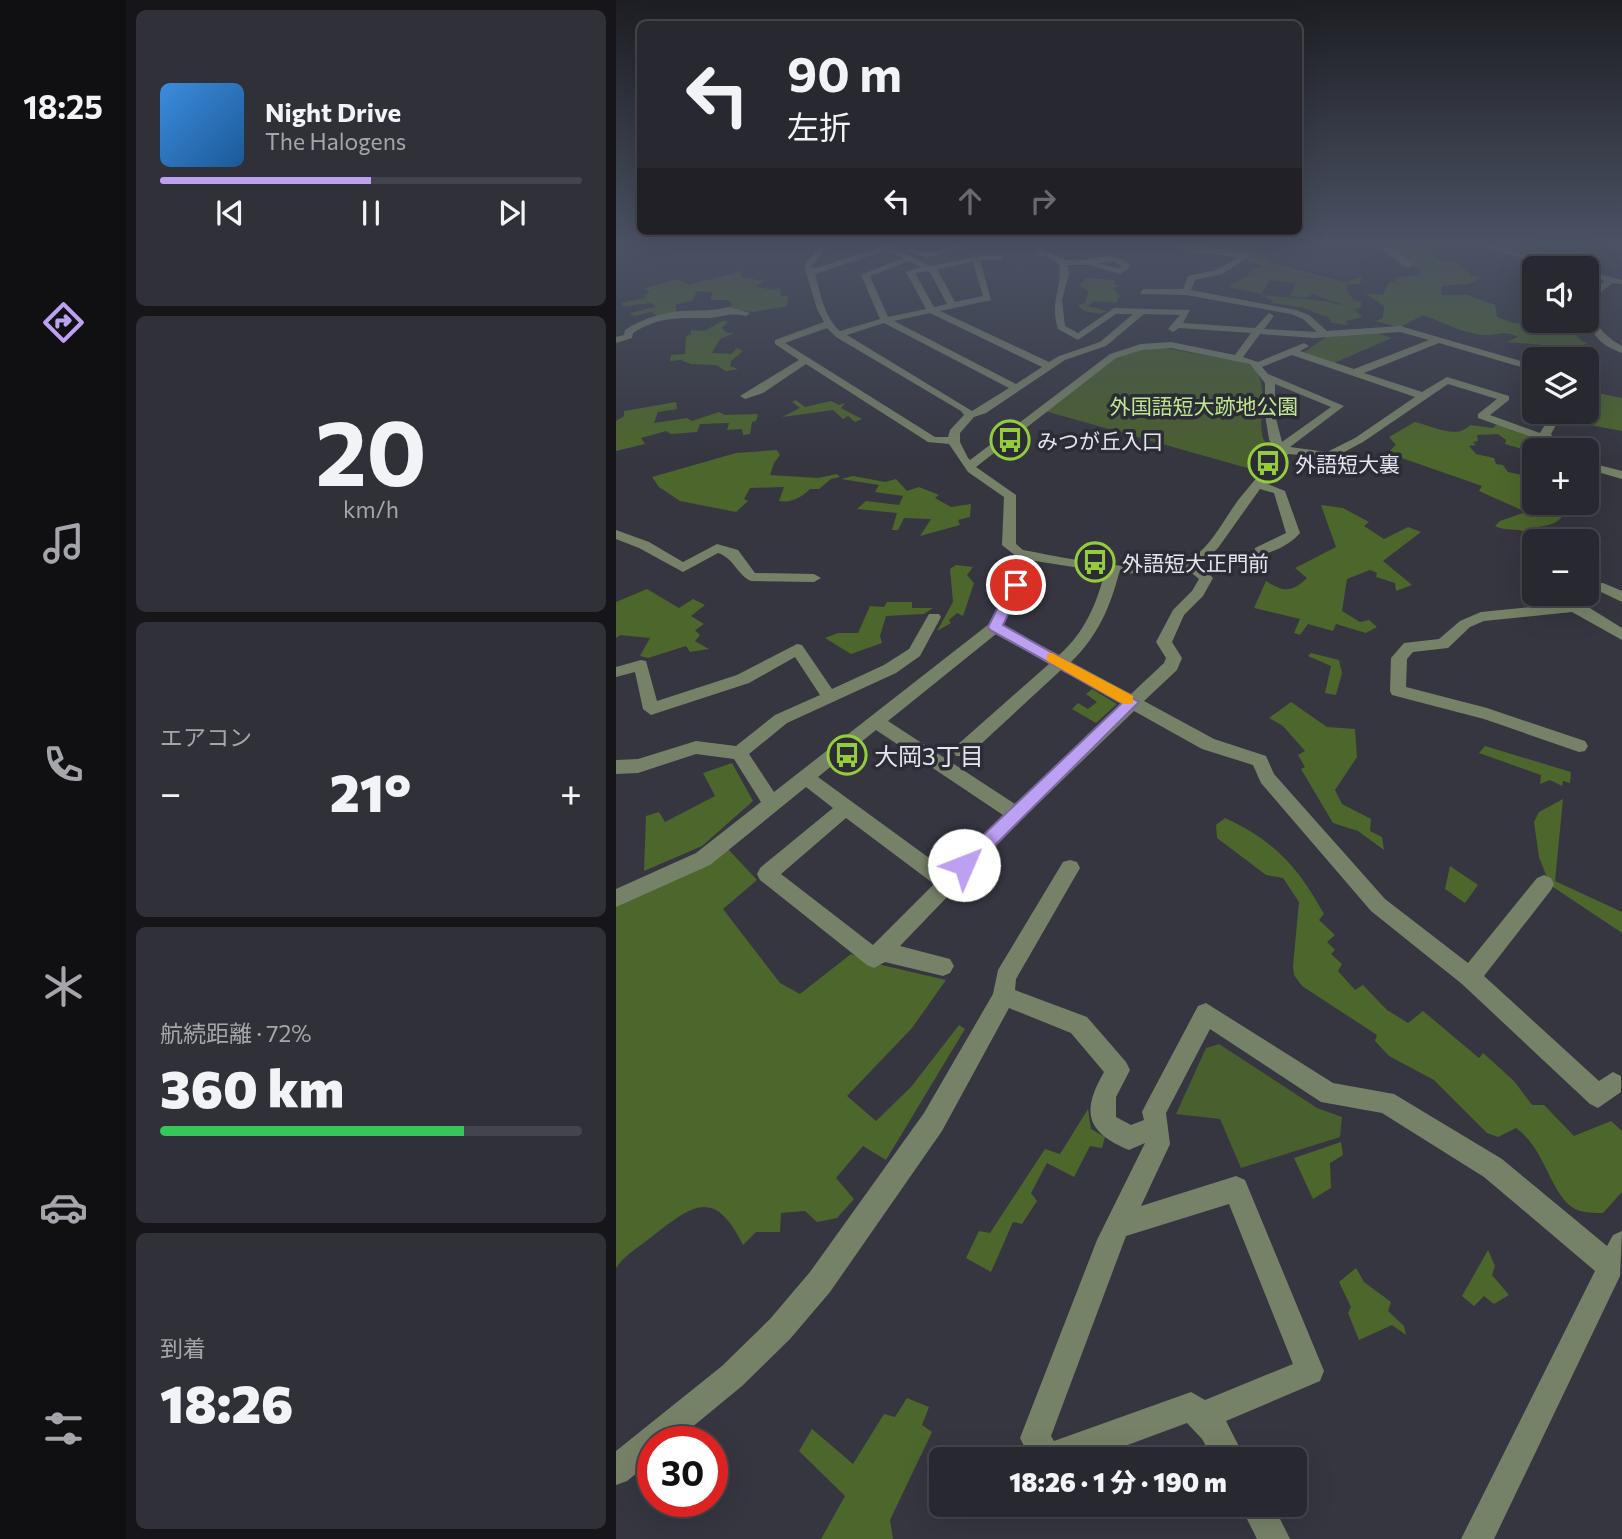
<!DOCTYPE html>
<html lang="ja">
<head>
<meta charset="utf-8">
<style>
	:root { --surface:#282830; --page:#303038; --text:#f1f3f6; --muted:#a5a6ab; --line:#44444c; --accent:#bca0f2 }
	body { margin:0; font-family:Commissioner,"Noto Sans JP",sans-serif; background:var(--page); color:var(--text); height:100vh; display:flex; flex-direction:column; font-size:26px; white-space:nowrap }
	* { box-sizing:border-box; margin:0 }
	p { font-size:23px; color:var(--muted) }
	.icon { flex:none; width:38px; height:38px; fill:none; stroke:currentColor; stroke-width:2; stroke-linecap:round; stroke-linejoin:round }
	.map { position:relative; flex:1; overflow:hidden }
	.details { display:flex; flex-direction:column; gap:10px; padding:10px; background:#16161a; width:490px }
	.details>* { flex:none }
	.top-card { position:absolute; left:21px; top:21px; width:665px; height:214px; border-radius:10px; box-shadow:0 7px 28px #0002,0 0 0 2px var(--line); background:#282830; color:var(--text); overflow:hidden }
	.controls { position:absolute; left:906px; top:256px; display:grid; gap:14px }
	.controls a { display:grid; place-items:center; width:77px; height:77px; border-radius:10px; background:var(--surface); box-shadow:0 7px 28px #0002,0 0 0 2px var(--line); font-size:35px }
	.speed { position:absolute; left:21px; top:1426px; display:flex; gap:14px; font-size:35px; font-weight:700; text-align:center }
	.speed>* { display:grid; place-content:center; width:91px; height:91px; border-radius:50%; background:var(--surface); box-shadow:0 7px 28px #0002,0 0 0 2px var(--line); line-height:1 }
	.speed .limit { border:10px solid #d22; background:#fff; color:#111 }
	.pin { position:absolute; display:grid; place-items:center; width:60px; height:60px; color:#fff; margin:-30px; border:4px solid #fff; border-radius:50%; box-shadow:0 2px 7px #0007 }
	.me { position:absolute; width:77px; margin:-38px; rotate:46deg; stroke-linejoin:round; filter:drop-shadow(0 0 5px #0008) }
	.turn { display:flex; align-items:center; gap:24px; height:147px; padding:0 35px; font-size:32px }
	.turn .icon { width:91px; height:91px; stroke-width:2.5 }
	.turn b { display:block; font-size:49px; line-height:60px }
	.lanes { display:flex; align-items:center; height:66px; padding:0 35px; background:#0003; justify-content:center; gap:35px; direction:ltr }
	.lanes .off { opacity:.35 }
	.big { font-size:52px; font-weight:800; line-height:1.1 }
	.details .tile { flex:1; display:flex; flex-direction:column; justify-content:center; gap:10px; min-width:0; padding:0 24px; border-radius:10px; background:var(--page) }
	.details .dial { align-items:center; gap:0 }
	.dial b { font-size:91px; line-height:1 }
	.song { display:flex; align-items:center; gap:21px }
	.cover { width:84px; height:84px; border-radius:10px; background:linear-gradient(135deg,hsl(210 70% 55%),hsl(210 70% 35%)) }
	.played { height:7px; border-radius:4px; background:linear-gradient(90deg,var(--accent) 50%,var(--line) 50%) }
	.keys { display:flex; justify-content:space-around; direction:ltr }
	.heat { display:flex; justify-content:space-between; align-items:center; font-size:38px; direction:ltr }
	.charge { height:10px; border-radius:5px; background:linear-gradient(90deg,#34c759 72%,var(--line) 0) }
	.trip { position:absolute; left:313px; top:1447px; width:378px; height:70px; border-radius:10px; background:var(--surface); box-shadow:0 7px 28px #0002,0 0 0 2px var(--line); font-weight:800; line-height:70px; text-align:center }
	main { display:flex; flex:1; min-height:0 }
	.tab-bar { display:flex; flex-direction:column; width:126px; justify-content:space-around; align-items:center; background:#101013; color:var(--muted) }
	.tab-bar .icon { width:49px; height:49px }
	.tab-bar .selected { color:var(--accent) }
	.tab-bar b { font-size:32px; color:var(--text) }
	.map>svg:first-child { display:block }
</style>
</head>
<body>
<main>
<nav class="tab-bar">
<b>18:25</b>
<svg class="icon selected" aria-label="directions" viewBox="0 0 24 24"><path d="M12 3l9 9-9 9-9-9zM9 14v-3h6M13 9l2 2-2 2"/></svg>
<svg class="icon" aria-label="music" viewBox="0 0 24 24"><path d="M9 18V5l10-2v13"/><circle cx="6" cy="18" r="3"/><circle cx="16" cy="16" r="3"/></svg>
<svg class="icon" aria-label="phone" viewBox="0 0 24 24"><path d="M5 4h4l2 5-3 2q2 4 5 5l2-3 5 2v4C11 20 4 13 5 4z"/></svg>
<svg class="icon" aria-label="climate" viewBox="0 0 24 24"><path d="M12 3v18M4 7l16 10M4 17L20 7"/></svg>
<svg class="icon" aria-label="car" viewBox="0 0 24 24"><path d="M5 17H2v-5l4-1 3-4h7l3 4 3 1v5h-3M9 17h6M6 11h13"/><circle cx="7" cy="17" r="2"/><circle cx="17" cy="17" r="2"/></svg>
<svg class="icon" aria-label="filters" viewBox="0 0 24 24"><path d="M4 7h16M4 17h16"/><circle cx="9" cy="7" r="2"/><circle cx="15" cy="17" r="2"/></svg>
</nav>
<section class="details">
<div class="tile">
<div class="song"><i class="cover"></i><div><b>Night Drive</b><p>The Halogens</p></div></div>
<div class="played"></div>
<div class="keys"><svg class="icon" aria-label="previous" viewBox="0 0 24 24"><path d="M18 5L8 12l10 7zM5 5v14"/></svg><svg class="icon" aria-label="pause" viewBox="0 0 24 24"><path d="M8 5v14M16 5v14"/></svg><svg class="icon" aria-label="next" viewBox="0 0 24 24"><path d="M6 5l10 7-10 7zM19 5v14"/></svg></div>
</div>
<div class="tile dial"><b>20</b><p>km/h</p></div>
<div class="tile"><p>エアコン</p>
<div class="heat"><a>−</a><b class="big">21°</b><a>+</a></div>
</div>
<div class="tile"><p>航続距離 · 72%</p><b class="big">360 km</b><div class="charge"></div></div>
<div class="tile"><p>到着</p><b class="big">18:26</b></div>
</section>
<div class="map">
<svg width="1006" height="1539" viewBox="0 0 1006 1539">
	<rect width="100%" height="100%" fill="#353640"/>
	<polygon fill="#3d3f4f" points="633,245 762,245 740,269 748,272 731,280 664,264 646,257 649,255"/>
	<g fill="#4a5f2e">
		<polygon points="645,266 732,285 730,290 737,299 746,303 744,308 738,309 747,317 730,321 732,325 716,323 712,317 684,307 655,303 656,300 644,295 709,301 733,307 696,294 690,298 674,296 680,283 654,280 645,294 613,287"/>
		<polygon points="761,333 776,338 718,363 688,352 712,336"/>
		<path d="M532 348H549L633 363C655 381 642 409 646 434 647 441 653 448 657 454L642 471 429 411 498 357Z"/>
		<polygon points="603,1044 701,1108 726,1117 724,1137 625,1168 604,1119 560,1114 590,1048"/>
	</g>
	<g fill="#4d662c">
		<polygon points="630,245 655,263 729,282 747,276 743,284 727,284 631,262 634,255 614,251"/>
		<path d="M775 245H819L814 250 823 255 819 258 831 263 841 262 855 275 864 278 852 284 826 286 825 295H851L879 305 881 317 898 323 952 327 966 341 972 343 966 345 986 364 973 359H947L941 349C924 343 909 344 891 342L902 337C889 330 884 335 871 335 851 335 826 322 807 315L786 326 792 330 760 321 767 318 768 306 749 293 767 295 773 282H778L781 277 799 276 806 271 795 266Z"/>
		<polygon points="872,245 957,245 968,252 978,264 949,257 940,261"/>
		<polygon points="126,271 125,277 148,281 140,286 155,290 164,288 165,296 172,296 171,306 137,312 113,309 116,304 112,300 94,300 97,292 81,291 76,301 60,304 60,313 43,317 35,312 18,316 14,313 39,307 36,303 8,306 5,303 30,298 28,295 34,293 28,288 62,279 72,285"/>
		<polygon points="470,278 499,280 498,284 505,286 497,288 504,296 500,303 478,301 472,306 491,311 485,314 468,311 462,305 469,303 473,291 464,286"/>
		<polygon points="107,321 112,321 106,328 111,333 119,333 104,339 96,353 115,354 121,348 127,351 115,361 114,366 122,369 110,371 100,365 75,364 65,360 54,361 55,355 69,354 70,336 75,334 75,330 88,331"/>
		<polygon points="982,393 1006,398 1006,431 963,423 973,415 966,411 971,411 971,400"/>
		<polygon points="180,400 189,407 215,401 223,405 229,403 225,408 246,419 239,422 232,416 227,419 217,410 166,417 184,408 176,402"/>
		<polygon points="60,402 61,409 42,412 38,423 71,418 76,421 103,412 109,415 142,414 140,421 136,422 134,434 127,435 126,429 111,430 113,423 84,424 81,432 55,434 50,431 25,438 29,444 0,451 0,421 8,416 8,411"/>
		<path d="M799 422C817 426 841 440 854 425L877 428 881 424 921 437 930 450H919V453L889 444 890 440 882 434 861 435 862 441 857 442 860 445 853 446 860 454 878 458 880 464 887 465 892 472 919 478V502H964L971 504 970 509 951 507C945 523 937 525 921 527L923 531 911 533C902 527 890 532 879 526L884 521 910 512 863 491 866 486 783 457 772 463 765 459 780 445 773 437Z"/>
		<path d="M161 450 164 455 158 463 154 475 202 478 221 474 224 477 215 479 203 489H194C185 498 175 503 163 501L168 487 134 488 128 499 132 501 120 512 64 501 43 487 36 477 120 453Z"/>
		<polygon points="237,476 269,482 280,479 291,491 303,487 323,495 319,498 335,507 355,504 354,517 342,520 344,525 304,536 315,519 288,518 282,530 276,530 281,513 241,509 250,501 283,505 287,496 259,492 263,485 225,479"/>
		<path d="M705 505 727 508 753 522 748 526 768 539 792 527 805 532 767 561 796 585 780 591 779 583 760 577 761 573 754 570 731 579 726 611 744 622 753 620 761 627 750 633 720 624 717 631 692 624 684 635 678 633 684 619 638 608 650 581C667 592 676 593 691 578L679 568 720 547Z"/>
		<polygon points="340,565 357,567 351,575 358,583 347,616 341,613 333,620 335,623 321,631 337,602 334,569"/>
		<polygon points="31,589 63,608 77,599 89,605 75,616 88,624 79,630 84,635 79,641 93,649 74,652 70,646 32,658 24,656 34,638 4,635 0,638 0,602"/>
		<polygon points="271,602 296,602 296,608 317,608 308,614 270,616 264,636 266,643 235,654 209,638 222,633 242,633 254,606 268,607"/>
		<polygon points="695,653 723,660 726,673 720,695 709,693 715,666 692,656"/>
		<polygon points="476,689 501,704 480,723 456,709 462,703 472,709 481,702 470,694"/>
		<polygon points="675,702 711,727 739,729 741,757 719,790 726,804 755,819 754,831 766,837 768,850 742,831 717,823 685,769 689,767 682,755 689,751 667,726 653,718"/>
		<polygon points="869,746 955,772 954,783 947,781 946,786 934,780 924,784 925,775 863,753"/>
		<polygon points="116,763 137,801 86,846 28,871 30,816 43,812 49,822 99,796 87,773"/>
		<polygon points="947,799 939,881 1006,912 1006,933 934,885 923,857 918,822 923,812"/>
		<path d="M609 818C659 841 682 867 708 914L703 920 719 935 711 942 719 950 715 954 726 964 722 971 739 990 747 985 771 1010 792 1023 807 1011 863 1058 867 1053 898 1081 916 1105H928L958 1136 995 1121 1006 1131V1192L987 1213C979 1213 966 1213 959 1209 934 1195 930 1149 900 1128L882 1137 871 1133 818 1080 773 1056 759 1041 761 1035 686 986 678 975 677 966 683 902 667 878 650 875 601 838 600 825Z"/>
		<path d="M112 849 141 880 107 909 164 983 184 994 235 954 257 963 330 980 296 1028 231 1096 260 1121 295 1087 343 1025 349 1029 270 1160 247 1146 220 1178 238 1199 221 1218 201 1222 189 1211 165 1213 164 1232H140L127 1245C99 1189 79 1203 38 1235 26 1245 8 1255 0 1268V904Z"/>
		<polygon points="834,866 862,885 849,903 829,889"/>
		<polygon points="472,1109 475,1129 489,1137 486,1148 474,1146 458,1177 431,1163 415,1193 421,1201 406,1224 397,1222 375,1272 350,1258 363,1231 374,1233 429,1149 444,1154"/>
		<polygon points="725,1142 727,1155 714,1163 715,1188 697,1199 678,1158"/>
		<polygon points="872,1250 879,1266 876,1275 893,1295 878,1304 868,1296 858,1306 846,1296"/>
		<polygon points="740,1268 748,1282 775,1302 772,1311 788,1326 790,1335 776,1325 743,1340 732,1313 735,1307 723,1282"/>
		<polygon points="291,1398 313,1407 306,1425 316,1432 274,1520 277,1539 205,1539 229,1496 183,1451 196,1429 237,1464 268,1414 279,1417"/>
	</g>
	<g fill="none" stroke-linecap="round" stroke-linejoin="round">
		<g fill="#768268" fill-rule="evenodd">
			<path d="M205 245H213L196 266 197 269 271 245H282L278 248 314 266 365 256H387L384 260H364L375 300 324 311 433 362 443 356 484 342 517 314H500L462 340 442 329C433 301 447 287 443 264L430 256H422L418 245H426L428 252C436 252 441 258 449 260 472 264 496 247 515 266L504 274 473 265H451L453 274 446 300 449 326 462 333 498 308 574 310 567 323 639 328 653 313 658 316 648 329 701 332 687 319 675 314 570 295 524 294 527 289H567L572 276 600 270 623 257 572 252 550 245C570 244 617 246 634 256L606 274 579 280 575 290 680 310 693 315 711 331 784 326 919 365V371L823 343 748 373 806 392 831 377 893 396V400L874 415 924 433 937 411H948L935 434 944 450H932L927 441 862 418V414L881 399 832 384 747 442 717 458 672 454 649 483 669 491 684 533C675 544 653 556 639 554V548L670 533 658 493 644 489 602 548 584 565 597 578 587 596 568 615 556 642 566 658 561 670 528 701 598 739 650 756 658 774 769 899 852 963 921 878 928 875 935 878 938 884 935 890 868 976 983 1081 997 1072 1005 1076V1092L982 1108 974 1104 846 984 755 911 645 783 637 765 586 749 518 711 406 819 284 946 334 959 338 966 334 973 327 976 269 962 258 968 251 965 144 880 141 874 144 868 217 808 190 787 94 865 0 907V889L80 853 145 802 118 759 80 754 22 773 0 774V760L22 759 80 741 120 746 159 715 204 695 179 657 133 683 35 715 27 709 19 672 0 677V667L25 660 30 661 41 701 121 675 181 644 186 645 216 689 268 665 293 649 313 614H323L325 617 304 656 280 673 171 723 133 754 158 792 373 624 393 585 401 557 386 545 388 497 352 472 333 444 312 442 190 364 147 393 129 399 124 396 183 360 159 344V340L208 322 201 309 188 266ZM271 250 287 258 245 275 264 319 224 331C209 319 204 292 199 274ZM293 261 305 267 290 272 310 309 272 317 254 276ZM497 261 506 266 503 269 482 263ZM357 262 367 296 339 302 321 269ZM312 271 314 272 331 304 318 307 299 273ZM314 313 426 367 400 384 278 321ZM528 314 564 315 552 329 557 332 563 328 635 333 619 355 555 342 525 344 494 354 354 460 352 458 344 442V433L358 417 370 413 449 360 490 346ZM268 323 393 388 356 411 231 335ZM211 328 220 337 345 411 348 415 334 430 332 437H319L169 343ZM784 332 813 340 738 369 684 351 693 346 688 343 642 362 627 357 644 334 698 338ZM555 348 634 364 649 383V415L653 439 660 454C648 470 635 484 623 499 608 519 597 544 576 558 544 579 444 557 407 550L400 544V495L360 467 500 358 526 350ZM676 355 799 397 739 438 711 452 674 447 728 406 652 374 646 367ZM659 384 715 407 666 442 659 415ZM413 560 489 572C480 605 469 632 443 655L387 625 407 585ZM572 570 583 579 576 591 557 610 540 642 550 658 548 663 515 694 455 662C481 637 494 608 503 573L544 574ZM380 634 433 664 340 746 337 751 340 756H352L445 670 505 704 399 804 272 721ZM260 730 387 815 331 871 202 777ZM230 818 318 884 257 945 165 874Z"/>
			<polygon points="346,245 358,245 310,258 290,250 294,248 311,253"/>
			<polygon points="766,245 774,245 773,247 795,263 795,267 789,267 765,249"/>
			<polygon points="859,245 871,245 958,268 943,268"/>
			<path d="M971 271 1006 280V284L997 283C992 287 982 293 979 299 969 319 991 338 1006 346V353C975 342 971 325 971 296L989 281 971 276Z"/>
			<path d="M113 307 134 313 130 316C112 312 108 317 92 318 63 318 43 316 17 333L16 338 0 343V337L8 335 9 330C24 320 49 311 68 311 84 310 97 311 113 307Z"/>
			<polygon points="971,462 1006,471 1006,479 971,469"/>
			<path d="M0 530 33 542 67 562 101 544 122 550 139 573 198 574 205 578 198 582 135 581C121 575 118 558 102 553L67 572 23 548 0 539Z"/>
			<polygon points="987,583 1006,591 1006,602 985,592 971,592 971,584"/>
			<polygon points="940,593 960,593 956,597 1006,628 1006,640 956,612 868,621 854,627 832,648 797,652 791,659 790,687 871,708 969,741 972,746 969,751 963,752 868,719 776,695 774,691 775,658 788,643 823,639 844,621 865,612 946,604"/>
			<path d="M454 860 461 862 464 868 400 979 399 990 471 1017 510 1062 514 1070 500 1097V1117L515 1125 528 1120 526 1112 530 1104 582 1006 590 1003 717 1083 778 1094 886 1159 991 1246 997 1235 1006 1231 1004 1276 878 1539H845L979 1271 868 1177 766 1113 705 1102 594 1029 550 1113 554 1144 525 1206 620 1176 629 1180 708 1371 704 1381 610 1421 630 1460H598L586 1439 571 1423 471 1460H415L404 1438 481 1240 529 1143 513 1150C470 1132 465 1112 488 1072L455 1033 393 1008 326 1131 214 1292 174 1339 126 1386 58 1442H37V1460L11 1481 0 1485V1451L106 1366 154 1319 194 1272 308 1113 377 994 382 970 447 862ZM613 1204 677 1364 589 1400 575 1392 438 1441 435 1436 510 1236Z"/>
			<polygon points="624,1505 657,1505 674,1539 641,1539"/>
		</g>
	</g>
	<linearGradient id="sky" x2="0" y2="1"><stop stop-color="#1d1e23"/><stop offset="0.53" stop-color="#4b5264"/><stop offset="1" stop-color="#4b5264" stop-opacity="0"/></linearGradient>
	<rect width="1006" height="460" fill="url(#sky)"/>
	<polygon fill="#bca0f2" stroke="#7a689d" stroke-width="2" points="395,582 406,585 387,625 523,702 354,870 342,870 339,865 342,859 506,703 374,630 372,627"/>
	<polygon fill="#f59e0b" points="436,653 517,696 517,704 507,704 431,661 431,654"/>
	<defs>
		<g id="bus-ring" transform="scale(2.0125)"><circle r="9.5" fill="#2b2c36" stroke="#94cc3c" stroke-width="1.5"/><path d="M-5-6H5V4H4V6H2V4H-2V6H-4V4H-5ZM-3.5-4V0h7V-4ZM-3.5 1.2v1.5H-2V1.2ZM2 1.2v1.5H3.5V1.2Z" fill="#94cc3c"/></g>
	</defs>
	<g fill-rule="evenodd">
		<use href="#bus-ring" x="394" y="440"/>
		<use href="#bus-ring" x="652" y="463"/>
		<use href="#bus-ring" x="479" y="562"/>
		<use href="#bus-ring" x="231" y="755"/>
	</g>
	<g text-anchor="middle" dominant-baseline="central" stroke-width="7" stroke-linejoin="round" paint-order="stroke">
		<g font-size="21" fill="#c0e790" stroke="#2b2c36">
			<text x="588" y="405">外国語短大跡地公園</text>
		</g>
		<g font-size="21" fill="#e5e6ec" stroke="#2b2c36" text-anchor="start">
			<text x="421" y="440">みつが丘入口</text>
			<text x="679" y="463">外語短大裏</text>
			<text x="506" y="562">外語短大正門前</text>
		</g>
		<g font-size="24" fill="#e5e6ec" stroke="#2b2c36" text-anchor="start">
			<text x="258" y="755">大岡3丁目</text>
		</g>
	</g>
</svg>
<div class="controls">
<a><svg class="icon" aria-label="sound" viewBox="0 0 24 24"><path d="M4 9h4l5-4v14l-5-4H4zM17 9q2 3 0 6"/></svg></a>
<a><svg class="icon" aria-label="layers" viewBox="0 0 24 24"><path d="M12 4l9 5-9 5-9-5zM3 14l9 5 9-5"/></svg></a>
<a>+</a>
<a>−</a>
</div>
<div class="speed"><div class="limit">30</div></div>
<div class="pin" style="left:400px;top:585px;background:#d93025"><svg class="icon" aria-label="arrive" viewBox="0 0 24 24"><path d="M6 21V4h12l-3 4 3 4H6"/></svg></div>
<svg class="me" style="left:348px;top:865px" viewBox="-20 -20 40 40"><circle r="19" fill="#fff"/><path d="M0-13L10 11 0 6-10 11z" fill="#bca0f2"/></svg>
<div class="trip">18:26 · 1 分 · 190 m</div>
<div class="top-card">
<div class="turn"><svg class="icon" aria-label="left" viewBox="0 0 24 24"><path d="M17 20v-9H6M10 6l-5 5 5 5"/></svg><div><b>90 m</b>左折</div></div>
<div class="lanes"><svg class="icon" aria-label="left" viewBox="0 0 24 24"><path d="M17 20v-9H6M10 6l-5 5 5 5"/></svg><svg class="icon off" aria-label="ahead" viewBox="0 0 24 24"><path d="M12 20V5M6 11l6-6 6 6"/></svg><svg class="icon off" aria-label="right" viewBox="0 0 24 24"><path d="M7 20v-9h11M14 6l5 5-5 5"/></svg></div>
</div>
</div>
</main>
</body>
</html>
